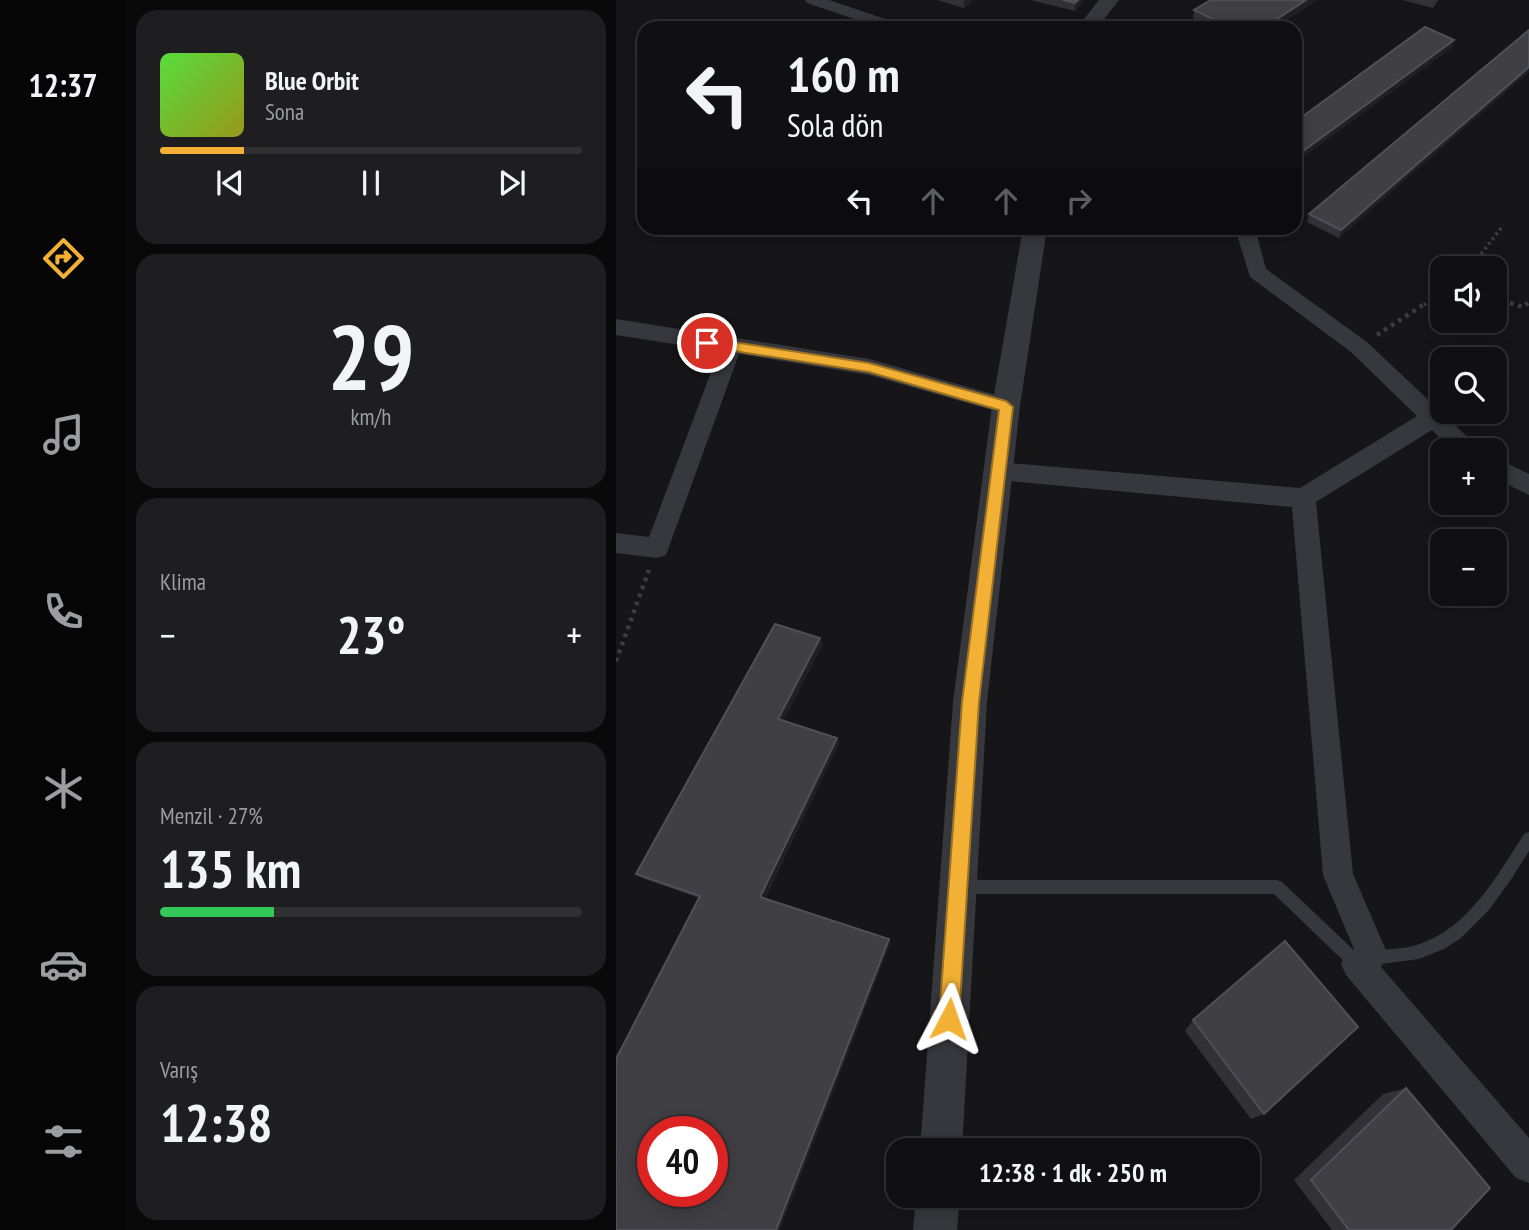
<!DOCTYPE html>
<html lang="tr">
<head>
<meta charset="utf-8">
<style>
	:root { --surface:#101012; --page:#1e1e20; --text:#f1f3f6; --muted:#9c9d9f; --line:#303032; --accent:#f2b134 }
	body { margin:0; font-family:"PT Sans Narrow",sans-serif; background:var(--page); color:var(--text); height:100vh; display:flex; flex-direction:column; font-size:26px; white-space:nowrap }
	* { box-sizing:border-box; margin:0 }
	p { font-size:23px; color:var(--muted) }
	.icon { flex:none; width:38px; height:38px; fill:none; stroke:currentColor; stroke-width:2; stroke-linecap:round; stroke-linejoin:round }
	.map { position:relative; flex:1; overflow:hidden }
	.details { display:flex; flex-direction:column; gap:10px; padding:10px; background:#09090a; width:490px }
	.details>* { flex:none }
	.banner { position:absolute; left:21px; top:21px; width:665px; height:214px; border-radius:21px; box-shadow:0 4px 18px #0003,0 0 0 2px var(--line); background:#101012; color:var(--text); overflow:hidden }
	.buttons { position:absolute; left:814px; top:256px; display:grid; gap:14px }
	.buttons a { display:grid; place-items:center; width:77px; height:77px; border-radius:14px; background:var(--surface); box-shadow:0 4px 18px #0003,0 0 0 2px var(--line); font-size:35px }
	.speed { position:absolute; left:21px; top:1116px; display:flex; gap:14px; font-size:35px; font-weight:700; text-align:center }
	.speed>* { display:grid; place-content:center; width:91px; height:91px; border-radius:50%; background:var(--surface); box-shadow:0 4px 18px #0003,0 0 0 2px var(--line); line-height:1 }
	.speed .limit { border:10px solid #d22; background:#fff; color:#111 }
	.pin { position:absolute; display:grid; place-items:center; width:60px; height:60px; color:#fff; margin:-30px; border:4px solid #fff; border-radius:50%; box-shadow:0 2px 7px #0007 }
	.me { position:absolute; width:77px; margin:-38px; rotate:4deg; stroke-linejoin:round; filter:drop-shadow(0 0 5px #0008) }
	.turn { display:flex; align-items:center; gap:24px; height:147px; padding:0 35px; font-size:32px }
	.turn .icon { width:91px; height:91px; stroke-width:2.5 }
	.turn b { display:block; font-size:49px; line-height:60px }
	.lanes { display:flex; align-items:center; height:66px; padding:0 35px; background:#0003; justify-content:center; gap:35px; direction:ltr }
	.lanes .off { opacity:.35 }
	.big { font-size:52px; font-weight:700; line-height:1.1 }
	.details .tile { flex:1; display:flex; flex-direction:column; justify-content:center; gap:10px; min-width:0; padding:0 24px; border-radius:21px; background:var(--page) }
	.details .dial { align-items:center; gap:0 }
	.dial b { font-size:91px; line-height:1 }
	.song { display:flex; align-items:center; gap:21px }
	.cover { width:84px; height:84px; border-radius:10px; background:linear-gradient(135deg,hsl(110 70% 55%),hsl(60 70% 35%)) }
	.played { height:7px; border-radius:4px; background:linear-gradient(90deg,var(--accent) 20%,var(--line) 20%) }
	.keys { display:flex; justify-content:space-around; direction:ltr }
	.heat { display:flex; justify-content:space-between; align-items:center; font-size:38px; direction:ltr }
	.charge { height:10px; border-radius:5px; background:linear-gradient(90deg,#34c759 27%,var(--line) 0) }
	.trip { position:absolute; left:270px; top:1138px; width:374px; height:70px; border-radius:21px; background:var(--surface); box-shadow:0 4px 18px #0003,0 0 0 2px var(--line); font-weight:700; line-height:70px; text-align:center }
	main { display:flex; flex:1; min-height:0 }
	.tabs { display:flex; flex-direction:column; width:126px; justify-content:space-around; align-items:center; background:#060607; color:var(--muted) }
	.tabs .icon { width:49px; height:49px }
	.tabs .selected { color:var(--accent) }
	.tabs b { font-size:32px; color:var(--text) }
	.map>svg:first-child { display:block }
</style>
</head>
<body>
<main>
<nav class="tabs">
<b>12:37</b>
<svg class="icon selected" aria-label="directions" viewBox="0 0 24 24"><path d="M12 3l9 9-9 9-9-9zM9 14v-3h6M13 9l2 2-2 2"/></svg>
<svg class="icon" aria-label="music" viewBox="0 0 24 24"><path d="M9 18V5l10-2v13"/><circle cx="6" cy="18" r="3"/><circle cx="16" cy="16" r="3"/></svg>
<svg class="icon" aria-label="phone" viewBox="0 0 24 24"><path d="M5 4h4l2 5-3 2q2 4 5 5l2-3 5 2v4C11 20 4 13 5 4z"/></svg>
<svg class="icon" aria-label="climate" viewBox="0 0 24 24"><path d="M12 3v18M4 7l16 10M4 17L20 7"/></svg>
<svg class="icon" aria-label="car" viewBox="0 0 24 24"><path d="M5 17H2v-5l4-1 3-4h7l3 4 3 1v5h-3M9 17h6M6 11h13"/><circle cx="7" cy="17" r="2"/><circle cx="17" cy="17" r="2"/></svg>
<svg class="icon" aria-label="filters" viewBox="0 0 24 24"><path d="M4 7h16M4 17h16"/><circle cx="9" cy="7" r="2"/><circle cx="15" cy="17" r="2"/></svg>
</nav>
<section class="details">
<div class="tile">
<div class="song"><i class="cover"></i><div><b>Blue Orbit</b><p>Sona</p></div></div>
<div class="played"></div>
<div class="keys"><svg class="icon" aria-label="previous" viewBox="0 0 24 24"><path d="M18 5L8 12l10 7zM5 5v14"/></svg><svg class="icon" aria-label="pause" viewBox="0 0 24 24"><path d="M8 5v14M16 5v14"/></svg><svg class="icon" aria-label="next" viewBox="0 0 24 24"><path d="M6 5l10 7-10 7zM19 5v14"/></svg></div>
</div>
<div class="tile dial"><b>29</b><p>km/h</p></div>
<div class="tile"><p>Klima</p>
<div class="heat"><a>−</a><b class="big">23°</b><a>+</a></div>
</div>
<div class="tile"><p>Menzil · 27%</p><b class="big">135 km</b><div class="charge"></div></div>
<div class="tile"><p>Varış</p><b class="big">12:38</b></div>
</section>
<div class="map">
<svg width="913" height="1230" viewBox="0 0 913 1230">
	<rect width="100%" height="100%" fill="#161618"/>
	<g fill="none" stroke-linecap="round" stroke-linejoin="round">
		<g stroke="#3d3f44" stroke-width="3.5" stroke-dasharray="2.5 3.5" stroke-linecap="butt">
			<polyline points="854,268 886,227"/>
			<polyline points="878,298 900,305"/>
			<polyline points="808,305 826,293"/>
			<polyline points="910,305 913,302"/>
		</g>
		<g stroke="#3d3f44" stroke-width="4.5" stroke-dasharray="3.5 5" stroke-linecap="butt">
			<polyline points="894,303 907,307 912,303"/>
			<polyline points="761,335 810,303"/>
			<polyline points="0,661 33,570"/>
		</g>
		<path fill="#37383d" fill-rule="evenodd" d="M913 832V851L896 878 873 910 845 938 828 949 803 959 758 965 741 971 736 969 658 894H347L342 892 340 887 342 882 347 880H661L666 882 743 955C762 947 782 951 801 945 852 929 881 876 908 834Z"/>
		<g fill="#37383d" fill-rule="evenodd">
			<polygon points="189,0 213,0 287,25 289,28 265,28 191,3"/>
			<polygon points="619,228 639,228 650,269 751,342 859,444 863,450 836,450 816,430 700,502 737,874 772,955 765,967 913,1138 913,1183 900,1178 730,975 725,964 730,953 738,949 707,875 676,507 382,480 374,478 370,471 374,464 382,462 684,488 801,416 735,352 634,277"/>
			<polygon points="0,319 253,359 398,400 401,406 398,412 390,414 253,375 123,354 50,555 41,558 0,553 0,533 33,537 103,351 0,335"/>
			<polygon points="878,457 913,474 913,495 878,478"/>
		</g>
		<g fill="#37383d" fill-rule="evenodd">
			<polygon points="483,0 503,0 481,28 461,28"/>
			<polygon points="407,228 431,228 404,406 371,702 346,1150 304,1150 337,702 376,406"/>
			<polygon points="300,1195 344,1195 341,1230 297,1230"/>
		</g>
	</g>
	<g fill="#323236">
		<polygon points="321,0 357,0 348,8"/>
		<polygon points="414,0 468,0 459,11"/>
		<polygon points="595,0 701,0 658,28 597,28 577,18 578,10"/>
		<polygon points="786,0 822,0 817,8"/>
		<polygon points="913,30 723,238 691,222 693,214"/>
		<polygon points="207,644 167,721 221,738 223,743 149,899 275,942 83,898 26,878 20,874"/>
		<polygon points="577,1020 648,1114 635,1119 569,1031"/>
		<polygon points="790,1088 835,1230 716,1230 678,1180 767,1094"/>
	</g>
	<g fill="#212124">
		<polygon points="348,0 357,0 348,8"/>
		<polygon points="462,0 468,0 459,11 459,3"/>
		<polygon points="690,0 701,0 658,28 647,28"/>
		<polygon points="838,40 836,48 679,163 679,157"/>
		<polygon points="913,67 913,72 723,238 725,230"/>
		<polygon points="204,638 207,644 165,725 162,719"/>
		<polygon points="221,738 223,743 148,901 144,897"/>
		<polygon points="273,939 275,942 164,1230 160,1230"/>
	</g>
	<g fill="#3f3f44" stroke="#4f5156" stroke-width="2" fill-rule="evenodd">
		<polygon points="447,0 462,0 459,3"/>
		<polygon points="595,0 690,0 647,28 615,28 578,10"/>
		<polygon points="809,27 838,40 679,157 679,122"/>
		<polygon points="913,30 913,67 725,230 693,214"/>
		<path d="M159 624 204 638 162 719 221 738 144 897 273 939 160 1230H0V1059L84 896 20 874ZM37 1132H96V1192H37Z"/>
		<polygon points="669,941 742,1027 648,1114 577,1020"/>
		<polygon points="790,1088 874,1188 835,1230 733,1230 695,1180"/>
	</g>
	<polygon fill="#f2b134" stroke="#9d7322" stroke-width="2" points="91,338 253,363 390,401 397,407 363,702 343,1019 340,1026 333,1029 326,1026 323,1019 346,702 383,410 253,372 86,346 86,340"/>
</svg>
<div class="buttons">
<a><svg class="icon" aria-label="sound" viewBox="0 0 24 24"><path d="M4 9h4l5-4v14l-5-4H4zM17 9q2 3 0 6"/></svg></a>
<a><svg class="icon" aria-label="search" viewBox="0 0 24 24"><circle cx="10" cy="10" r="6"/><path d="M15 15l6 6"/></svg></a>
<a>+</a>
<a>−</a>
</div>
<div class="speed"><div class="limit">40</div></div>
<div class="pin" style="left:91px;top:343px;background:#d93025"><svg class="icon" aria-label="arrive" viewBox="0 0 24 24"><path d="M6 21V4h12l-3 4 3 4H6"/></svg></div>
<svg class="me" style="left:333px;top:1019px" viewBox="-20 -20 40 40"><path d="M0-17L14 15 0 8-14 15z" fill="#f2b134" stroke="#fff" stroke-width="4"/></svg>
<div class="trip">12:38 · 1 dk · 250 m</div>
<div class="banner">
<div class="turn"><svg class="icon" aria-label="left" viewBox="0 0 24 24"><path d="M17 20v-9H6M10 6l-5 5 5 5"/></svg><div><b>160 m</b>Sola dön</div></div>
<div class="lanes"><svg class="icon" aria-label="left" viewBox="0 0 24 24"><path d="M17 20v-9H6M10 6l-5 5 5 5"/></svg><svg class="icon off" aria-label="ahead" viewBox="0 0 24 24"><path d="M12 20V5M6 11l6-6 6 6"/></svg><svg class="icon off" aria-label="ahead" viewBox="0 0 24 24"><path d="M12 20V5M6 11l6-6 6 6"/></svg><svg class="icon off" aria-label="right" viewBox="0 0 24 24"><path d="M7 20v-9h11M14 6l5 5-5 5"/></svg></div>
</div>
</div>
</main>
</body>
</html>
